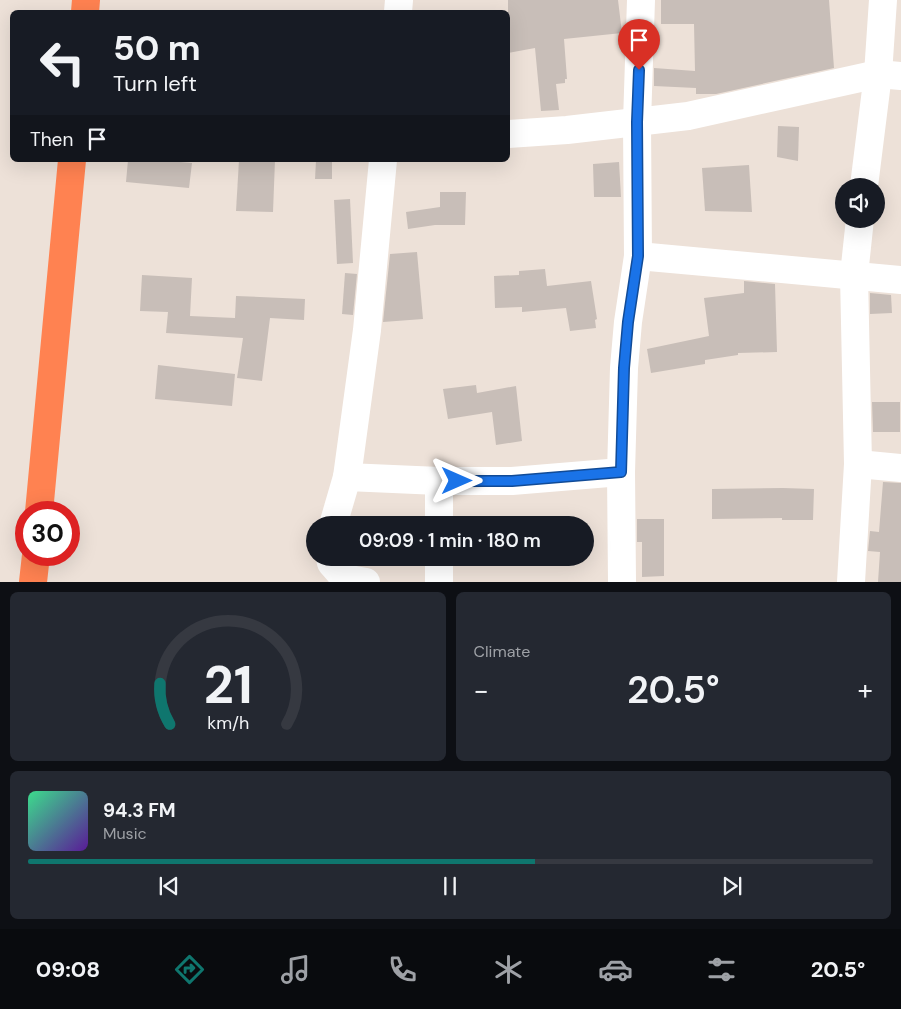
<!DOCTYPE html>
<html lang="en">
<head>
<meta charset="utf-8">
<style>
	:root { --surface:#171b24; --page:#242831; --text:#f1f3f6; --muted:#9ea1a6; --line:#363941; --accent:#0f766e }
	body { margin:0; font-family:"DM Sans",sans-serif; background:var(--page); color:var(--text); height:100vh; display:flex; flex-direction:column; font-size:19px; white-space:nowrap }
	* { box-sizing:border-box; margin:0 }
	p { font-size:16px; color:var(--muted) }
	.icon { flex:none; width:28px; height:28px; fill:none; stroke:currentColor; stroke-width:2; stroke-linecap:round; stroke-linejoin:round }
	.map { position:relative; height:582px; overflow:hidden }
	.drawer { display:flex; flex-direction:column; gap:10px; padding:10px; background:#0d0f14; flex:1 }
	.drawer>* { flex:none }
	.banner { position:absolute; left:10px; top:10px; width:500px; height:152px; border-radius:8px; box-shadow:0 5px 20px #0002; background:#171b24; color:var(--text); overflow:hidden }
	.fabs { position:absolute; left:835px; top:178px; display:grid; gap:10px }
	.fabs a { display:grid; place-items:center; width:50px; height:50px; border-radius:50%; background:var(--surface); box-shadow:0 5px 20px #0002; font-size:25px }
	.speed { position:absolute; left:15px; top:501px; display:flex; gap:10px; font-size:25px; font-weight:700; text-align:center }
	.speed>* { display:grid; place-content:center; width:65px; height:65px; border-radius:50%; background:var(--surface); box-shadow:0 5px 20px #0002; line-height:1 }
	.speed .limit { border:8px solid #d22; background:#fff; color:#111 }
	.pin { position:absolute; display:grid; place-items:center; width:42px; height:42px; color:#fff; margin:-51px -21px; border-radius:50% 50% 50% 0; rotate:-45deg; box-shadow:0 0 5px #0007 }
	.pin .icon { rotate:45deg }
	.me { position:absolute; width:55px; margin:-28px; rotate:90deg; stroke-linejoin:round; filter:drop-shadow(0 0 4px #0008) }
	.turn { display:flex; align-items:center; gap:18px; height:105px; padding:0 20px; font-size:22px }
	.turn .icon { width:65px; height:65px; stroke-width:2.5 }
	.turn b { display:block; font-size:35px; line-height:42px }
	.then { display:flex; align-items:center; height:48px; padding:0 20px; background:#0003; gap:10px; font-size:19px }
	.big { font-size:38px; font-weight:600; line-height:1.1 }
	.drawer .tile { flex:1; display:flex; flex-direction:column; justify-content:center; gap:8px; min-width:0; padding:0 18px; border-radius:8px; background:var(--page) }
	.drawer .dial { align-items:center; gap:0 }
	.dial svg { height:130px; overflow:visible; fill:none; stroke:var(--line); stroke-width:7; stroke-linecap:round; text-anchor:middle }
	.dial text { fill:var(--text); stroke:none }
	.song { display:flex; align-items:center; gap:15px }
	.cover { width:60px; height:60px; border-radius:8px; background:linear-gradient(135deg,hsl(150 70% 55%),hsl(270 70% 35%)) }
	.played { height:5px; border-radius:2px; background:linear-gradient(90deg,var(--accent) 60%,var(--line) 60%) }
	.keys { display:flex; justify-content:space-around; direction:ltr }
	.heat { display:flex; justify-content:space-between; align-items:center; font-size:28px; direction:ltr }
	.drawer .tiles { flex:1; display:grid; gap:10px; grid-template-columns:1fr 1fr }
	.tile:last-child { grid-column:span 2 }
	.trip { position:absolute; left:306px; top:516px; width:288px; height:50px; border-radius:25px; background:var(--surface); box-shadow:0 5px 20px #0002; font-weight:600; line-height:50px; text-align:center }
	.menu { display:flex; height:80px; justify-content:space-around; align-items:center; background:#090b0e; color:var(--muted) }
	.menu .icon { width:35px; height:35px }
	.menu .current { color:var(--accent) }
	.menu b { font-size:22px; color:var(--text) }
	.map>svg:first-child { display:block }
</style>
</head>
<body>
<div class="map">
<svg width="901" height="582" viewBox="0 0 901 582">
	<rect width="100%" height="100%" fill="#ede1d8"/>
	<g fill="#c8beb8">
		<polygon points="508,0 618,0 622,33 564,39 567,79 565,79 565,83 556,84 559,110 541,111 535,48 508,53"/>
		<polygon points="661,0 829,0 834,68 716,94 696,94 696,88 654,86 654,68 695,71 694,24 661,24"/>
		<polygon points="778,126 799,127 798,161 777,157"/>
		<polygon points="128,160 158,160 192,163 189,188 126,182"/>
		<polygon points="239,160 275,160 273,212 236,211"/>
		<polygon points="316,161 332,161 332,179 315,179"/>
		<polygon points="619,162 621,197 594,197 593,164"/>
		<polygon points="749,165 752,212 705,211 702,168"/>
		<polygon points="440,192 466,192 465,225 435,225 408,229 406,212 440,207"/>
		<polygon points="350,199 353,263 337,264 334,200"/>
		<polygon points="417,252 423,319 383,322 390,254"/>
		<polygon points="545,269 547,286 591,281 597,319 595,320 596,328 570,331 566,308 522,312 522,307 495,308 494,276 519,275 519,271"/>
		<polygon points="345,273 357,274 353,315 342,314"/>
		<polygon points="142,275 192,278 190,316 235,318 236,296 305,299 304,320 270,318 262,381 237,378 243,338 166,333 168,312 140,311"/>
		<polygon points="744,281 775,284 777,352 738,353 738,355 705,360 705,364 651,373 647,349 709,336 704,298 744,293"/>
		<polygon points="870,293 891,295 892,313 870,314"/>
		<polygon points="158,365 235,374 232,406 155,399"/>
		<polygon points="476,385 477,393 516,386 522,441 496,445 492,412 448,419 443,389"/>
		<polygon points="872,402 900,402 900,432 873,432"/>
		<polygon points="883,482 901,483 901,582 878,582 880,552 868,551 870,531 879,532"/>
		<polygon points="783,488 814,489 813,520 782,520 782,518 712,519 712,489"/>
		<polygon points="637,519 664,519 664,576 642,577 642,542 637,542"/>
	</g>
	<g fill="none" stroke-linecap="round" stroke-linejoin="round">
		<g stroke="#fff" stroke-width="28">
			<polyline points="398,12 399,0"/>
			<polyline points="508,134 567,130 688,116 878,74 901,76"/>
			<polyline points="864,186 878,74 883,0"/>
			<polyline points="638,256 901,280"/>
			<polyline points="858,464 901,468"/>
			<polyline points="347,477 439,481 512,481 621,472"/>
			<polyline points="333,525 347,477 367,330 383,160"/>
			<polyline points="439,525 439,481"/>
			<polyline points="330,558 331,563 344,578 366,582"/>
			<polyline points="439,582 439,558"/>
			<polyline points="622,582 621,472 624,368 628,322 638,256 637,122 641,0"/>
			<polyline points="851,582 858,464 854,275 860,219"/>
		</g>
		<g stroke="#ff8251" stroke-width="28">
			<polyline points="85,12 86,0"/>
			<polyline points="39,512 72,160"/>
			<polyline points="33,582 36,555"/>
		</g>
	</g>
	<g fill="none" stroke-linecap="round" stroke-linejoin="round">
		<g stroke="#114b97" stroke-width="12">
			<polyline id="route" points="457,481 512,481 621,472 624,368 628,322 638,256 637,122 639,70"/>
		</g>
		<use href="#route" stroke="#1a73e8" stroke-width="9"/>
	</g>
</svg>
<div class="fabs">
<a><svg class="icon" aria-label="sound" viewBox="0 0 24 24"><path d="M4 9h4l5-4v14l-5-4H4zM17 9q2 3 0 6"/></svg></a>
</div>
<div class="speed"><div class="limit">30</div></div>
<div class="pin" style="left:639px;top:70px;background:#d93025"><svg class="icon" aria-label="arrive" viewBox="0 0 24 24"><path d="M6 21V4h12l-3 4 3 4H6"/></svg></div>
<svg class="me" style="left:457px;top:481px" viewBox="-20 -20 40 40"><path d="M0-17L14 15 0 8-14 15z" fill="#1a73e8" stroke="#fff" stroke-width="4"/></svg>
<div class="trip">09:09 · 1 min · 180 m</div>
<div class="banner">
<div class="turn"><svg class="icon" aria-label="left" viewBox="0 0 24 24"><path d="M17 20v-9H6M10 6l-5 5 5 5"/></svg><div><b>50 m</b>Turn left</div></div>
<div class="then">Then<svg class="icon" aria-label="arrive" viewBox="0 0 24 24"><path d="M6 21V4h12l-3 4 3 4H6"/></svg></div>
</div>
</div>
<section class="drawer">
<div class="tiles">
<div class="tile dial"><svg viewBox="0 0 100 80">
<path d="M14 69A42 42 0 1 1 86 69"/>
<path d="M14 69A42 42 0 0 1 8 44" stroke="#0f766e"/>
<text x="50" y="56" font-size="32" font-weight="700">21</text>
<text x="50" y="72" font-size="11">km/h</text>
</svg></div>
<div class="tile"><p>Climate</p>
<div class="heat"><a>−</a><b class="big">20.5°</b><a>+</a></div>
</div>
<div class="tile">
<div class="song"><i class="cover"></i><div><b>94.3 FM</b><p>Music</p></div></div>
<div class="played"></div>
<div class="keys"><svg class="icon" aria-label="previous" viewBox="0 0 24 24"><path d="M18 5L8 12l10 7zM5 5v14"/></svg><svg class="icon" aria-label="pause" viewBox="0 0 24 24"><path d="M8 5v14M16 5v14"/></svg><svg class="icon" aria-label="next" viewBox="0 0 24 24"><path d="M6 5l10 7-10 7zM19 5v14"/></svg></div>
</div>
</div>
</section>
<nav class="menu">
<b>09:08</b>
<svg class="icon current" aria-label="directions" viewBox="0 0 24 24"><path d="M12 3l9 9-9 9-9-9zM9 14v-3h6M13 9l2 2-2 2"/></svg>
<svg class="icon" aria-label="music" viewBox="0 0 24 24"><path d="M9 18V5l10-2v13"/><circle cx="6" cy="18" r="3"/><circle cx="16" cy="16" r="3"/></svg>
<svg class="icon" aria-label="phone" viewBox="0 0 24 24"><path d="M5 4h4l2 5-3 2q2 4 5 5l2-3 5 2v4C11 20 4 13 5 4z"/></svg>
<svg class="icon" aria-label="climate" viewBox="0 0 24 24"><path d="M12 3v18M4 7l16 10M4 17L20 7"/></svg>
<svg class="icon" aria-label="car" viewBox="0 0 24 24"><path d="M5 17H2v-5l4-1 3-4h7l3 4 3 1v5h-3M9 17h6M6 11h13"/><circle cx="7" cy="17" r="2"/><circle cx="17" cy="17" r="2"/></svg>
<svg class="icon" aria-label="filters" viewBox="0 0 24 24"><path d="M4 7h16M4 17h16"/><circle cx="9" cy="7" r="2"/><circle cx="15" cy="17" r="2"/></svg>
<b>20.5°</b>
</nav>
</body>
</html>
